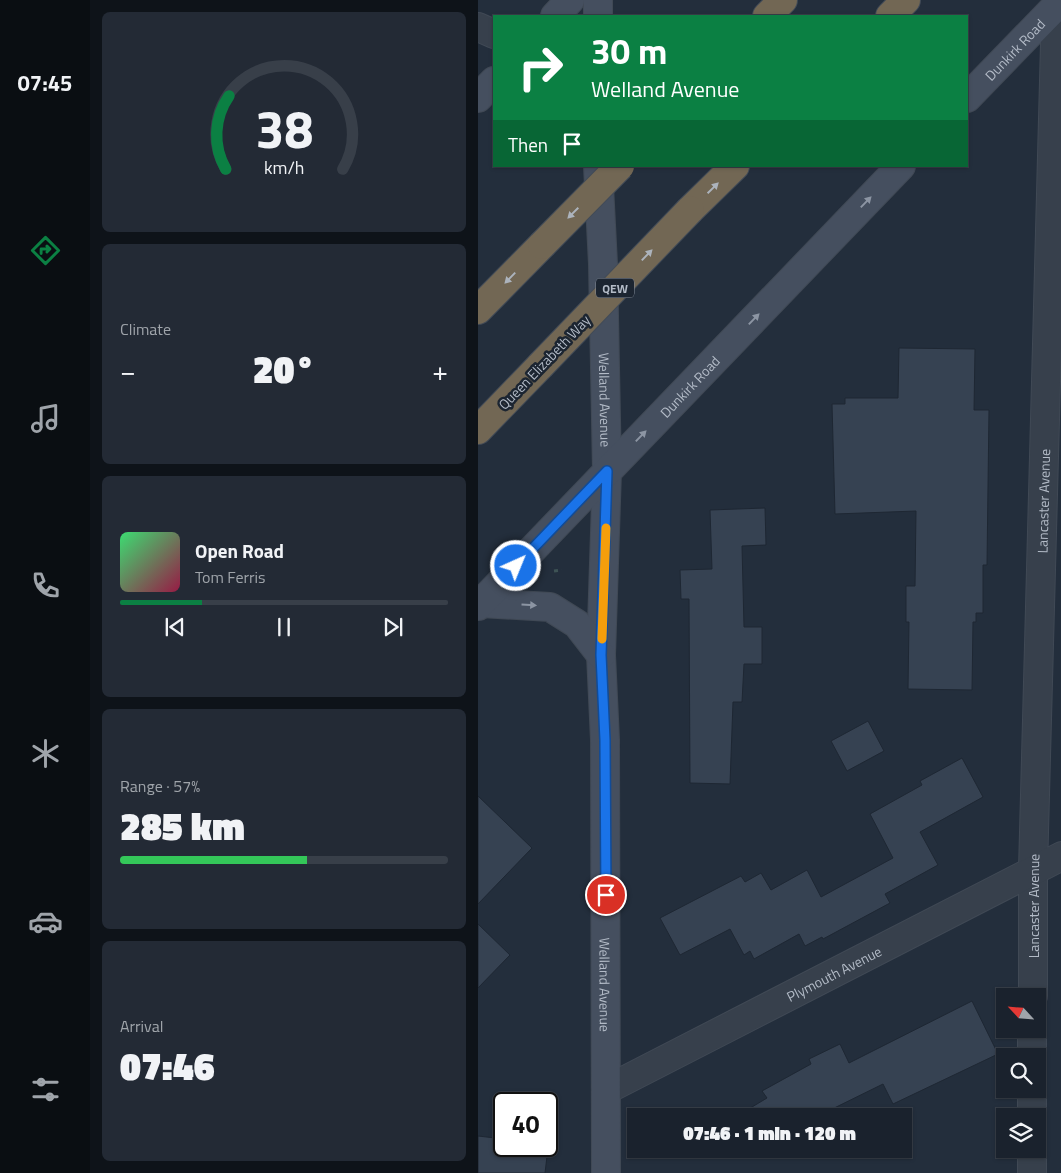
<!DOCTYPE html>
<html lang="en">
<head>
<meta charset="utf-8">
<style>
	:root { --surface:#1a222d; --page:#232a35; --text:#f1f3f6; --muted:#9fa4aa; --line:#383f49; --accent:#0b8043 }
	body { margin:0; font-family:"Titillium Web",sans-serif; background:var(--page); color:var(--text); height:100vh; display:flex; flex-direction:column; font-size:19px; white-space:nowrap }
	* { box-sizing:border-box; margin:0 }
	p { font-size:16px; color:var(--muted) }
	.icon { flex:none; width:28px; height:28px; fill:none; stroke:currentColor; stroke-width:2; stroke-linecap:round; stroke-linejoin:round }
	.map { position:relative; flex:1; overflow:hidden }
	.drawer { display:flex; flex-direction:column; gap:12px; padding:12px; background:#0e1319; width:388px }
	.drawer>* { flex:none }
	.top-card { position:absolute; left:15px; top:15px; width:475px; height:152px; border-radius:0px; box-shadow:0 1px 4px #0004,0 0 0 1px var(--line); background:#0b8043; color:#fff; overflow:hidden }
	.needle { width:32px; rotate:296deg }
	.buttons { position:absolute; left:518px; top:988px; display:grid; gap:10px }
	.buttons a { display:grid; place-items:center; width:50px; height:50px; border-radius:0px; background:var(--surface); box-shadow:0 1px 4px #0004,0 0 0 1px var(--line); font-size:25px }
	.speed { position:absolute; left:15px; top:1092px; display:flex; gap:10px; font-size:25px; font-weight:700; text-align:center }
	.speed>* { display:grid; place-content:center; width:65px; height:65px; border-radius:50%; background:var(--surface); box-shadow:0 1px 4px #0004,0 0 0 1px var(--line); line-height:1 }
	.speed .limit { border:2px solid #111; border-radius:8px; background:#fff; color:#111 }
	.pin { position:absolute; display:grid; place-items:center; width:42px; height:42px; color:#fff; margin:-21px; border:2px solid #fff; border-radius:50%; box-shadow:0 1px 5px #0007 }
	.me { position:absolute; width:55px; margin:-28px; rotate:44deg; stroke-linejoin:round; filter:drop-shadow(0 0 4px #0008) }
	.turn { display:flex; align-items:center; gap:18px; height:105px; padding:0 15px; font-size:22px }
	.turn .icon { width:65px; height:65px; stroke-width:2.5 }
	.turn b { display:block; font-size:35px; line-height:42px }
	.then { display:flex; align-items:center; height:48px; padding:0 15px; background:#0003; gap:10px; font-size:19px }
	.big { font-size:38px; font-weight:800; line-height:1.1 }
	.drawer .card { flex:1; display:flex; flex-direction:column; justify-content:center; gap:8px; min-width:0; padding:0 18px; border-radius:8px; background:var(--page) }
	.drawer .dial { align-items:center; gap:0 }
	.dial svg { height:130px; overflow:visible; fill:none; stroke:var(--line); stroke-width:7; stroke-linecap:round; text-anchor:middle }
	.dial text { fill:var(--text); stroke:none }
	.song { display:flex; align-items:center; gap:15px }
	.cover { width:60px; height:60px; border-radius:8px; background:linear-gradient(135deg,hsl(140 70% 55%),hsl(340 70% 35%)) }
	.played { height:5px; border-radius:2px; background:linear-gradient(90deg,var(--accent) 25%,var(--line) 25%) }
	.keys { display:flex; justify-content:space-around; direction:ltr }
	.heat { display:flex; justify-content:space-between; align-items:center; font-size:28px; direction:ltr }
	.charge { height:8px; border-radius:4px; background:linear-gradient(90deg,#34c759 57%,var(--line) 0) }
	.trip { position:absolute; left:149px; top:1108px; width:285px; height:50px; border-radius:0px; background:var(--surface); box-shadow:0 1px 4px #0004,0 0 0 1px var(--line); font-weight:800; line-height:50px; text-align:center }
	main { display:flex; flex:1; min-height:0 }
	.menu { display:flex; flex-direction:column; width:90px; justify-content:space-around; align-items:center; background:#0a0e12; color:var(--muted) }
	.menu .icon { width:35px; height:35px }
	.menu .on { color:var(--accent) }
	.menu b { font-size:22px; color:var(--text) }
	.map>svg:first-child { display:block }
</style>
</head>
<body>
<main>
<nav class="menu">
<b>07:45</b>
<svg class="icon on" aria-label="directions" viewBox="0 0 24 24"><path d="M12 3l9 9-9 9-9-9zM9 14v-3h6M13 9l2 2-2 2"/></svg>
<svg class="icon" aria-label="music" viewBox="0 0 24 24"><path d="M9 18V5l10-2v13"/><circle cx="6" cy="18" r="3"/><circle cx="16" cy="16" r="3"/></svg>
<svg class="icon" aria-label="phone" viewBox="0 0 24 24"><path d="M5 4h4l2 5-3 2q2 4 5 5l2-3 5 2v4C11 20 4 13 5 4z"/></svg>
<svg class="icon" aria-label="climate" viewBox="0 0 24 24"><path d="M12 3v18M4 7l16 10M4 17L20 7"/></svg>
<svg class="icon" aria-label="car" viewBox="0 0 24 24"><path d="M5 17H2v-5l4-1 3-4h7l3 4 3 1v5h-3M9 17h6M6 11h13"/><circle cx="7" cy="17" r="2"/><circle cx="17" cy="17" r="2"/></svg>
<svg class="icon" aria-label="filters" viewBox="0 0 24 24"><path d="M4 7h16M4 17h16"/><circle cx="9" cy="7" r="2"/><circle cx="15" cy="17" r="2"/></svg>
</nav>
<section class="drawer">
<div class="card dial"><svg viewBox="0 0 100 80">
<path d="M14 69A42 42 0 1 1 86 69"/>
<path d="M14 69A42 42 0 0 1 16 24" stroke="#0b8043"/>
<text x="50" y="56" font-size="32" font-weight="700">38</text>
<text x="50" y="72" font-size="11">km/h</text>
</svg></div>
<div class="card"><p>Climate</p>
<div class="heat"><a>−</a><b class="big">20°</b><a>+</a></div>
</div>
<div class="card">
<div class="song"><i class="cover"></i><div><b>Open Road</b><p>Tom Ferris</p></div></div>
<div class="played"></div>
<div class="keys"><svg class="icon" aria-label="previous" viewBox="0 0 24 24"><path d="M18 5L8 12l10 7zM5 5v14"/></svg><svg class="icon" aria-label="pause" viewBox="0 0 24 24"><path d="M8 5v14M16 5v14"/></svg><svg class="icon" aria-label="next" viewBox="0 0 24 24"><path d="M6 5l10 7-10 7zM19 5v14"/></svg></div>
</div>
<div class="card"><p>Range · 57%</p><b class="big">285 km</b><div class="charge"></div></div>
<div class="card"><p>Arrival</p><b class="big">07:46</b></div>
</section>
<div class="map">
<svg width="584" height="1173" viewBox="0 0 584 1173">
	<rect width="100%" height="100%" fill="#232e3c"/>
	<g fill="#364252" stroke="#1e2733">
		<polygon points="421,348 497,349 496,410 511,410 509,565 505,565 505,613 498,613 498,622 495,622 494,690 430,689 431,622 428,622 428,586 437,586 438,511 357,514 354,404 367,404 367,398 420,398"/>
		<polygon points="287,508 288,545 264,546 266,627 284,627 284,664 266,664 264,702 255,702 252,784 212,783 211,599 203,599 202,570 234,569 232,510"/>
		<polygon points="390,721 406,751 369,771 353,741"/>
		<polygon points="484,758 505,797 442,832 460,865 407,894 412,903 345,939 344,937 327,946 321,934 276,959 272,951 266,955 252,929 202,955 182,918 263,876 267,882 283,873 293,890 329,870 343,897 415,858 392,814 444,785 442,781"/>
		<polygon points="0,796 54,848 0,904"/>
		<polygon points="0,924 32,955 0,988"/>
		<polygon points="494,1001 520,1054 415,1104 405,1084 340,1116 259,1116 289,1098 284,1091 333,1064 331,1059 362,1044 371,1063"/>
		<polygon points="0,1136 26,1139 26,1146 70,1148 67,1173 0,1173"/>
	</g>
	<g fill="none" stroke-linecap="round" stroke-linejoin="round">
		<g stroke="#404955" stroke-width="30">
			<g id="street">
				<polyline points="0,27 16,34"/>
				<path id="s1" d="M555 996V870L578 6"/>
				<polyline points="554,1056 554,1029"/>
				<path id="s2" d="M128 1090 584 856"/>
				<polyline points="554,1116 554,1089"/>
				<polyline points="554,1173 554,1149"/>
			</g>
		</g>
		<g stroke="#404955" stroke-width="30">
			<g id="secondary">
				<polyline points="120,0 120,16"/>
				<polyline points="77,16 92,0"/>
				<polyline points="0,98 16,81"/>
				<path id="s3" d="M489 98 584 0"/>
				<path id="s4" d="M120 166 125 264 129 471 123 655 127 740 128 1173"/>
				<polyline points="3,603 72,607 99,624 123,655"/>
				<path id="s5" d="M0 606 423 166"/>
			</g>
		</g>
		<g stroke="#424b57" stroke-width="30">
			<g id="highway">
				<polyline points="289,16 305,0"/>
				<polyline points="412,16 428,0"/>
				<polyline points="212,210 257,166"/>
				<polyline points="0,310 64,245"/>
				<polyline points="0,430 62,366"/>
			</g>
		</g>
		<polyline stroke="#3e5355" stroke-width="3" stroke-dasharray="4 4" stroke-linecap="butt" points="76,571 84,570"/>
		<use href="#street" stroke="#37404c" stroke-width="28"/>
		<use href="#secondary" stroke="#454f5f" stroke-width="28"/>
		<use href="#highway" stroke="#726754" stroke-width="28"/>
		<g stroke="#424b57" stroke-width="30" stroke-linecap="butt">
			<g id="highway-bridge">
				<polyline points="64,245 142,166"/>
				<polyline points="62,366 212,210"/>
			</g>
		</g>
		<use href="#highway-bridge" stroke="#726754" stroke-width="28"/>
	</g>
	<defs><path id="oneway-solid" d="M-6-.8H1V-3.2L6.5 0L1 3.2V.8H-6Z" transform="scale(1.25)"/></defs>
	<g fill="#acb3bc">
		<use href="#oneway-solid" transform="translate(235 188) rotate(-44)"/>
		<use href="#oneway-solid" transform="translate(95 213) rotate(135)"/>
		<use href="#oneway-solid" transform="translate(169 255) rotate(-46)"/>
		<use href="#oneway-solid" transform="translate(32 278) rotate(134)"/>
	</g>
	<g fill="#8c95a3">
		<use href="#oneway-solid" transform="translate(388 202) rotate(-46)"/>
		<use href="#oneway-solid" transform="translate(276 319) rotate(-46)"/>
		<use href="#oneway-solid" transform="translate(163 436) rotate(-46)"/>
		<use href="#oneway-solid" transform="translate(51 605) rotate(3)"/>
	</g>
	<g fill="none" stroke-linecap="round" stroke-linejoin="round">
		<g stroke="#114b97" stroke-width="12">
			<polyline id="route" points="38,566 129,471 123,655 127,740 128,895"/>
		</g>
		<use href="#route" stroke="#1a73e8" stroke-width="9"/>
		<polyline stroke="#f59e0b" stroke-width="9" points="124,639 128,528"/>
	</g>
	<g text-anchor="middle" dominant-baseline="central" stroke-width="5" stroke-linejoin="round" paint-order="stroke">
		<rect fill="#1c2531" stroke="#868e9a" stroke-width="1" x="118" y="278.5" width="38" height="19" rx="4"/>
		<g font-size="12" font-weight="bold" fill="#b3bbc7">
			<text x="137" y="288">QEW</text>
		</g>
		<g font-size="14" fill="#b3bbc7" stroke="#1c2531">
			<text stroke="none"><textPath href="#s3" startOffset="68">Dunkirk Road</textPath></text>
			<text transform="translate(66 362) rotate(-46)">Queen Elizabeth Way</text>
			<text stroke="none"><textPath href="#s5" startOffset="305">Dunkirk Road</textPath></text>
			<text stroke="none"><textPath href="#s4" startOffset="234">Welland Avenue</textPath></text>
			<text stroke="none"><textPath href="#s1" startOffset="495">Lancaster Avenue</textPath></text>
			<text stroke="none"><textPath href="#s1" startOffset="90">Lancaster Avenue</textPath></text>
			<text stroke="none"><textPath href="#s2" startOffset="256">Plymouth Avenue</textPath></text>
			<text stroke="none"><textPath href="#s4" startOffset="819">Welland Avenue</textPath></text>
		</g>
	</g>
</svg>
<div class="buttons">
<a><svg class="needle" viewBox="-14 -14 28 28"><path d="M0-13l5 13h-10z" fill="#e53935"/><path d="M0 13l5-13h-10z" fill="#9fa4aa"/></svg></a>
<a><svg class="icon" aria-label="search" viewBox="0 0 24 24"><circle cx="10" cy="10" r="6"/><path d="M15 15l6 6"/></svg></a>
<a><svg class="icon" aria-label="layers" viewBox="0 0 24 24"><path d="M12 4l9 5-9 5-9-5zM3 14l9 5 9-5"/></svg></a>
</div>
<div class="speed"><div class="limit">40</div></div>
<div class="pin" style="left:128px;top:895px;background:#d93025"><svg class="icon" aria-label="arrive" viewBox="0 0 24 24"><path d="M6 21V4h12l-3 4 3 4H6"/></svg></div>
<svg class="me" style="left:38px;top:566px" viewBox="-20 -20 40 40"><circle r="17" fill="#1a73e8" stroke="#fff" stroke-width="3"/><path d="M0-11L8 9 0 5-8 9z" fill="#fff"/></svg>
<div class="trip">07:46 · 1 min · 120 m</div>
<div class="top-card">
<div class="turn"><svg class="icon" aria-label="right" viewBox="0 0 24 24"><path d="M7 20v-9h11M14 6l5 5-5 5"/></svg><div><b>30 m</b>Welland Avenue</div></div>
<div class="then">Then<svg class="icon" aria-label="arrive" viewBox="0 0 24 24"><path d="M6 21V4h12l-3 4 3 4H6"/></svg></div>
</div>
</div>
</main>
</body>
</html>
